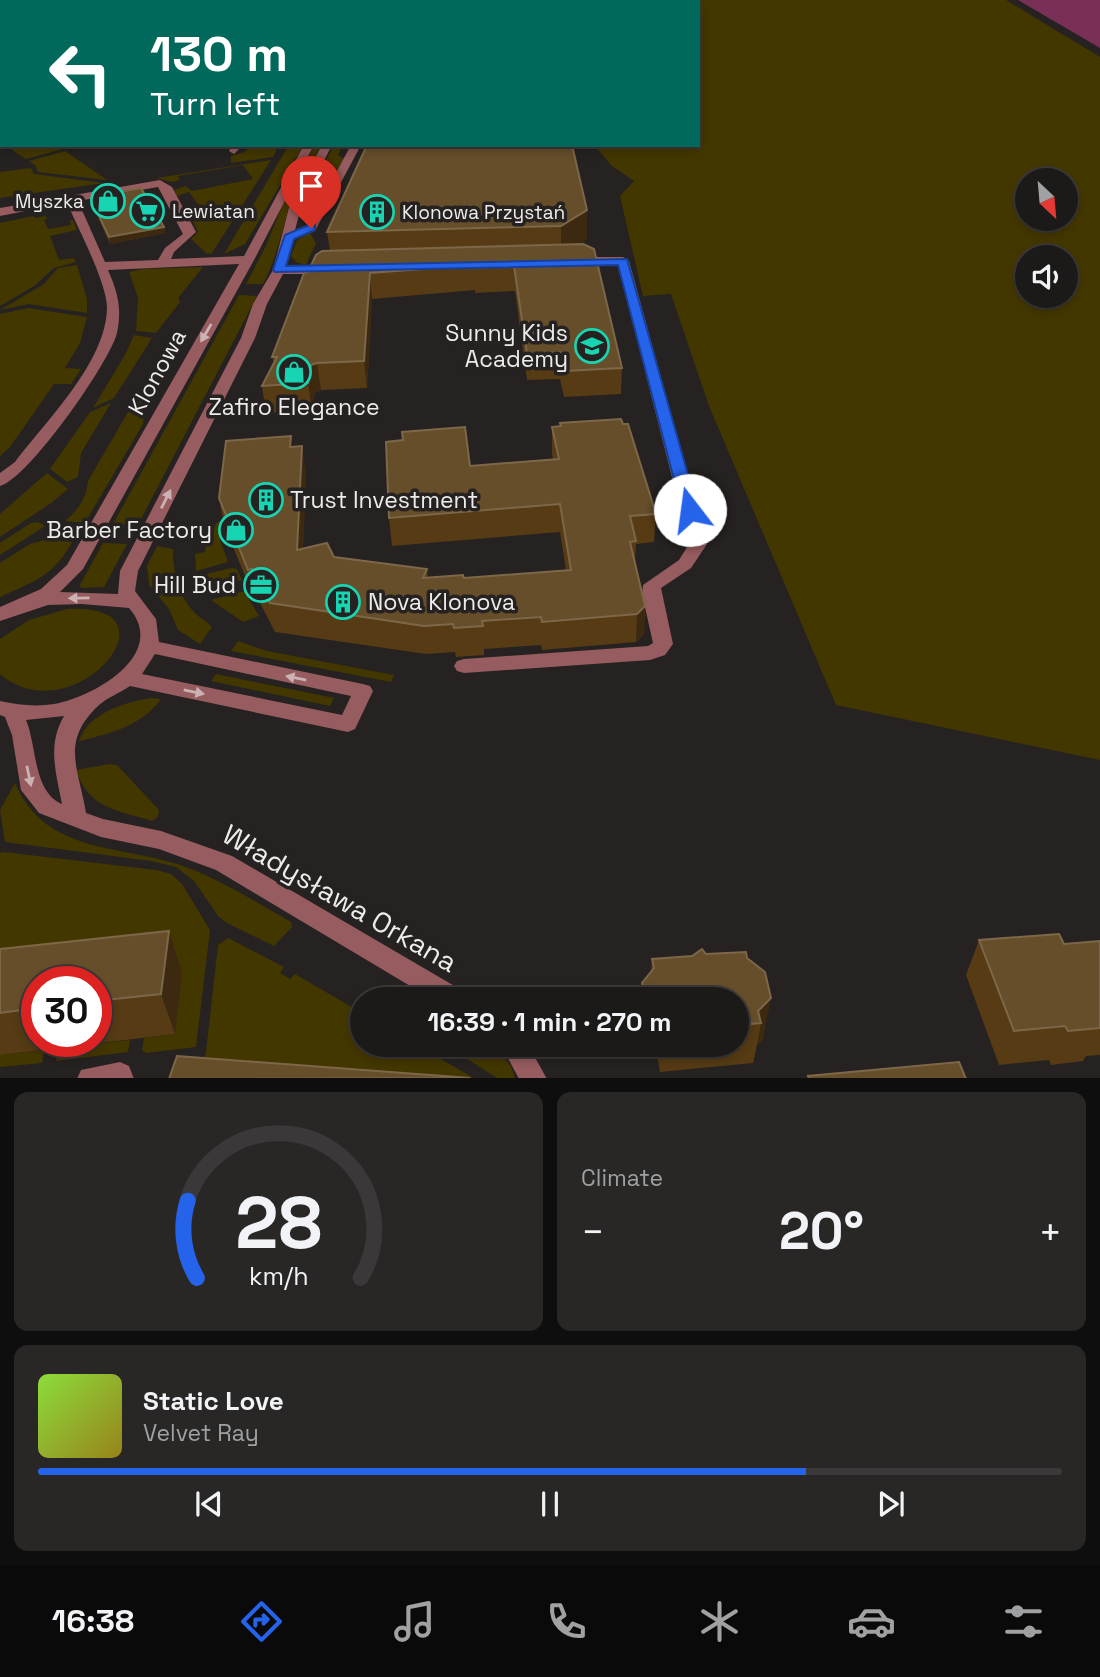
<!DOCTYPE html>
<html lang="en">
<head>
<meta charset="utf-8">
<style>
	:root { --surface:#1c1a19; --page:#292726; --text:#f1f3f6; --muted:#a0a1a2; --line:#3a3838; --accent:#2563eb }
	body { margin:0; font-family:"Space Grotesk",sans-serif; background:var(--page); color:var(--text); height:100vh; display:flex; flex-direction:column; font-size:26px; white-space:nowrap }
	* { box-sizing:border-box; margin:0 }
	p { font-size:23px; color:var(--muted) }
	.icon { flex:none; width:38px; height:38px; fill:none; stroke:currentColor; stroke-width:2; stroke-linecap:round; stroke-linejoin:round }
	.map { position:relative; height:1078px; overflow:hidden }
	.details { display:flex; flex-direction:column; gap:14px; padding:14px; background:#0f0e0e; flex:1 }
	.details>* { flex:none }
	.banner { position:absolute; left:0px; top:0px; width:700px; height:147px; box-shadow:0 4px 10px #0003,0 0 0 2px var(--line); background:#00695c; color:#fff; overflow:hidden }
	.needle { width:46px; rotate:154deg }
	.buttons { position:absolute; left:1015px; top:168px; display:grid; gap:14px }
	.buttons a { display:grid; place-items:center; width:63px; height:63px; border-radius:50%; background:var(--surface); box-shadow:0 4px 10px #0003,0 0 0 2px var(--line); font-size:35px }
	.speed { position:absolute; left:21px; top:966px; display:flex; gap:14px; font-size:35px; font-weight:700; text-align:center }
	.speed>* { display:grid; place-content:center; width:91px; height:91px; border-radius:50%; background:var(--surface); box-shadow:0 4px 10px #0003,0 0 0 2px var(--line); line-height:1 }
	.speed .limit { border:10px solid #d22; background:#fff; color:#111 }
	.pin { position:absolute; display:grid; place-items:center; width:60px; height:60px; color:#fff; margin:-72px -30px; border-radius:50% 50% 50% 0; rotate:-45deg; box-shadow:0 0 7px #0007 }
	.pin .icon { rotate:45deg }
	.me { position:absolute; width:77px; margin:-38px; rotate:345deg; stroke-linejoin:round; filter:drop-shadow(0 0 5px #0008) }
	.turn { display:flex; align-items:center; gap:24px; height:147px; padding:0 35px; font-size:32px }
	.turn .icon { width:91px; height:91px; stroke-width:2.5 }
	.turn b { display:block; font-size:49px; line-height:60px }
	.big { font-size:52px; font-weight:800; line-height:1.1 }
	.details .tile { flex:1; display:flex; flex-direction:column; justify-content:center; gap:10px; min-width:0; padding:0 24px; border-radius:14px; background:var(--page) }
	.details .dial { align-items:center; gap:0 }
	.dial svg { height:182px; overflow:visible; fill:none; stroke:var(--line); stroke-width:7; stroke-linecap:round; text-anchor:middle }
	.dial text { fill:var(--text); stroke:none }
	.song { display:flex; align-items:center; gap:21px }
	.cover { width:84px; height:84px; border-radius:10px; background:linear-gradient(135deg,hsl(90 70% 55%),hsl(50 70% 35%)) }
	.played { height:7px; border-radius:4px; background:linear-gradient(90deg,var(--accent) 75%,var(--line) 75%) }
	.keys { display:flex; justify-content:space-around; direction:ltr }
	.heat { display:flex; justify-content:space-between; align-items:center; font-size:38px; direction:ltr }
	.details .tiles { flex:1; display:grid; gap:14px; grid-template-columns:1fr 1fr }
	.tile:last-child { grid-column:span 2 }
	.trip { position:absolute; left:350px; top:987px; width:399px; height:70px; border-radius:35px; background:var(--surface); box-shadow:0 4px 10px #0003,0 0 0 2px var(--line); font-weight:800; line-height:70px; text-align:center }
	.tab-bar { display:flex; height:112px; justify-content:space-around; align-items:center; background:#0b0a0a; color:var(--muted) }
	.tab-bar .icon { width:49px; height:49px }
	.tab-bar .on { color:var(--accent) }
	.tab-bar b { font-size:32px; color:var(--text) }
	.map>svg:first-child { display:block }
</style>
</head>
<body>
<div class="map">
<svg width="1100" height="1079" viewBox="0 0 1100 1079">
	<rect width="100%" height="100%" fill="#252221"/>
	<g fill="#433700" fill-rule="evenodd">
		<path d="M596 0H1006L1100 57V760L836 705 709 406 671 294 643 296 620 196 634 181 612 166 594 145H698V2ZM1027 180H1066V219H1027ZM1027 257H1066V296H1027Z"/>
		<polygon points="4,145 57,145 63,149 26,159"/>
		<polygon points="279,145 273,157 231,163 231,156 245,152 249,147"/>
		<polygon points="289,145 304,145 245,244 224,254"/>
		<path d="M315 145H321C310 167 297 187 289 210 280 236 276 260 263 284H246L266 246 287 194Z"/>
		<polygon points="334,145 343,145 338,155 344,159 334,175 324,178 309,206 315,211 310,221 300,218 309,192"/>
		<polygon points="65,151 107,180 38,172 35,165 29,161"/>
		<polygon points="271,160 212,253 207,254 191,239 198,232 193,221 206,215 189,192 177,196 174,190 186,186 192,191 253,179 243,165 178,176 180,180 171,182 157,178"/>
		<polygon points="31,168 34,174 104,183 0,198 0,172"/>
		<polygon points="33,216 35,218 46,216 47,219 44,220 48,229 71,225 70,220 73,220 77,230 50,236 59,260 74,258 76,262 54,268 34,286 0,306 0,223"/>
		<polygon points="310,233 316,243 306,265 296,262 291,256 297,240"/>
		<polygon points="77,265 87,299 87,313 29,304 0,310 44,284 58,268"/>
		<polygon points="203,267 178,298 180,302 156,333 136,331 138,298 129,272 142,269"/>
		<polygon points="239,295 257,296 138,525 113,524"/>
		<polygon points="28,308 87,317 80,343 65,368 81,369 71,384 54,384 10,447 0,456 0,314"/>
		<polygon points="134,335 152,338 114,398 93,408 125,355"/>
		<path d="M147 398 143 424 89 516 83 523 65 521C79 509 86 499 88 481L135 400Z"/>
		<polygon points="111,403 81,453 78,477 67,482 50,469 90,412"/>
		<polygon points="47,473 68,489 51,503 0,537 0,514"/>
		<polygon points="38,522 45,526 0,555 0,543 31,523"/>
		<polygon points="217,522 222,522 220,540 228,562 196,571 195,554 205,552 206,544"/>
		<path d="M45 540 72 542C53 577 34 581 0 597V563L30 544Z"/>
		<polygon points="103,543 127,544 104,587 81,588 80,585"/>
		<path d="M157 546 173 549C173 571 178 595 194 612 199 618 207 621 212 627L200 644 178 630 169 609 149 585 147 566Z"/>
		<polygon points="231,568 237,569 242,580 205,590 198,576"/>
		<polygon points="244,591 259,616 243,622 211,600"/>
		<path d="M67 609C187 602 73 737 0 674V639L29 620Z"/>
		<polygon points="238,641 267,651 394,675 391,682 231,651"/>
		<polygon points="216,674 334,698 330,706 211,681"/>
		<path d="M152 698 161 699C142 726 109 734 79 741 88 713 125 702 152 698Z"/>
		<path d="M109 764 117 765 159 810 158 816 153 821C116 810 89 809 76 770Z"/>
		<path d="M15 783C47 858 127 843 191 869 226 883 258 903 291 922L292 927 274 946 227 923 218 916 194 881 176 867 151 861 5 842 0 810Z"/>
		<polygon points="4,852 156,870 171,874 182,884 210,930 196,1047 146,1053 142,1050 144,1038 175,1034 182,973 37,982 0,992 0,853"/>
		<polygon points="228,938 284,967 280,973 290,979 295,974 362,1013 362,1045 416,1045 474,1078 197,1079 206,1052 218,945"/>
		<polygon points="130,1040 128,1052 56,1061 59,1048"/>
		<polygon points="445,1045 492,1045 511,1066 515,1078 497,1078"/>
		<polygon points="44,1050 42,1063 0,1067 0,1055"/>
	</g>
	<polygon fill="#7a2f57" points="1018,0 1100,0 1100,48"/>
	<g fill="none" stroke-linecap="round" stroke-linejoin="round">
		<g fill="#975c5f" fill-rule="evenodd">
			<polygon points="389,0 397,0 388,2"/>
			<rect x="571" y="0" width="8" height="2"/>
			<rect x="589" y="0" width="8" height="2"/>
			<polygon points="232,145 243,145 234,154 229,151"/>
			<path d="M304 145H314L254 260 83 569 60 592 118 594 120 571 241 338 253 304 273 270 290 204 322 145H332L302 204 295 230 307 225 310 221 351 145H361L315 231 293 240 286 266H332L338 270 332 274H283L267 304 255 338 138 571 135 591 156 619 159 642 363 684 370 686 373 691 355 729 348 732 130 686C120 693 106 698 98 706 60 742 79 769 86 813L103 819 161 831 232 856 463 991 467 999H432L216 870 159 849 101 837 39 813 21 790 12 735 5 717 0 715V701C18 705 36 707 54 704 94 697 169 654 129 608L82 604 48 605 0 621V607L41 589 67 565 239 264 108 270C118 293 122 308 117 333 110 362 28 479 0 486V473L15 462C47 420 106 362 107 308 107 283 78 228 67 203L0 216V208L160 180 172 187 196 232 174 252 171 259 244 256ZM158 187 183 234 165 248 158 260 105 262 78 201ZM155 654 351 696 342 715 142 674ZM64 716C47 745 56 773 62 804 33 792 37 746 26 720Z"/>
			<polygon points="623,257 629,261 707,544 691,568 661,588 673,644 665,655 650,660 464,673 457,671 454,666 457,661 464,659 648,646 653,643 642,594 643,585 679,560 689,544 618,265 573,265 567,261 573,257"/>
			<polygon points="501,1045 528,1045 547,1079 519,1079"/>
			<polygon points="120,1062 129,1066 134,1079 77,1079 81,1070"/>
		</g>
	</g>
	<g fill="#563b14" fill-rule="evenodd">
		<polygon points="199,0 339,0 339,2 198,2"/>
		<polygon points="245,145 264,145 264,147"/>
		<polygon points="90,197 164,227 165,233 110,244 92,203"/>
		<polygon points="587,210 587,239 579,244 622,368 621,394 564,397 560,379 527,380 515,291 475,293 475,290 372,299 367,388 321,390 315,392 312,410 266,413 262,386 274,364 272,357 308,272 330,251 327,232"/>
		<polygon points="560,423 656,514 654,542 636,544 635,560 645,606 644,634 636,642 542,650 541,645 484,649 484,655 456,657 455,652 426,654 275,632 257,597 254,598 224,525 219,498 293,447 306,473 303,548 334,557 427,569 428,578 464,578 566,570 560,532 392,546 389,518 470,466 553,459 552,454 552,427 560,426"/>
		<path d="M169 931 182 972 175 1034 0 1055V949ZM37 982H96V1041H37Z"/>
		<polygon points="979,940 1064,944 1100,941 1100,1055 1086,1056 1083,1061 1051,1065 1049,1060 999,1065 966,975"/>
		<polygon points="706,954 747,958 765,972 763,1039 757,1045 753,1063 660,1072 658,1060 643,1049 642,1045 737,1045 737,999 641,999 642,983 651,971 652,959"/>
	</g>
	<g fill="#3c2910">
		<polygon points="305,0 317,0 317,2 301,2"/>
		<polygon points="587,210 587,239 561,256 561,226"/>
		<polygon points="164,227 165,233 110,244 109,237"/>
		<polygon points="370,273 372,299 367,388 364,361"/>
		<polygon points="317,363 321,390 315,392 312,410 308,383 311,365"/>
		<polygon points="302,446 306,473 302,578 297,550"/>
		<polygon points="252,569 257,597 254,598 248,570"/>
		<polygon points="645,606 644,634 636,642 637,614"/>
		<polygon points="169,931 182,972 175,1034 161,994"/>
		<polygon points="771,998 763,1039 757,1045 761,1023 758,1011"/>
	</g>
	<g fill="#674e2b" stroke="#7c6749" stroke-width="2">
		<polygon points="199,0 305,0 301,2 198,2"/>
		<polygon points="437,0 539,0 538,2 435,2"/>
		<polygon points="367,145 572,145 587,210 561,226 327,232"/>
		<polygon points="141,188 164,227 109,237 90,197"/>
		<polygon points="583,244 594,249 622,368 564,371 560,352 527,354 514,266 474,268 475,265 370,273 364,361 317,363 311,365 308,383 262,386 277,357 272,357 304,273 308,272 316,255 322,251"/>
		<polygon points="621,419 623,424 628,424 656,514 630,516 636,541 630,542 645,606 637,614 542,622 541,617 482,621 483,626 454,628 453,624 424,626 270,603 252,569 248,570 219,498 226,441 291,436 290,447 302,446 297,550 327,543 334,557 427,569 423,578 463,575 464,578 571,570 560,504 389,518 386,442 403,440 402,432 465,427 470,466 559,459 552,427 561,426 560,423"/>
		<polygon points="169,931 161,994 96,1001 96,982 37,982 37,1008 0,1013 0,949"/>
		<polygon points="1059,934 1064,944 1100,941 1100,1028 1068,1031 1065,1026 1014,1031 979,940"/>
		<polygon points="702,949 706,954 746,952 747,958 765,972 771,998 758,1011 761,1023 737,1025 737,999 645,999 642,983 654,968 652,959 692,956"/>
		<polygon points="177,1056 470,1078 169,1079"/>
		<polygon points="959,1062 966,1079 809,1079 808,1076"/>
	</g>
	<defs><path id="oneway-solid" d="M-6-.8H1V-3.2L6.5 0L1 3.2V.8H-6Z" transform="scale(1.75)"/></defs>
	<g fill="#cbb2b3">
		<use href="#oneway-solid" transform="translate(206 333) rotate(120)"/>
		<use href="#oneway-solid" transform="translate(166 499) rotate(-63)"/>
		<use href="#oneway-solid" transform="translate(79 598) rotate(179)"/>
		<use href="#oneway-solid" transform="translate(296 678) rotate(-169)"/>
		<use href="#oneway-solid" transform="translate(194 692) rotate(11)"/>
		<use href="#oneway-solid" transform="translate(29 776) rotate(78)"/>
	</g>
	<polygon fill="#2563eb" stroke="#184099" stroke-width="2" points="311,224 315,225 315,230 294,239 286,266 627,259 698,510 695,514 685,514 682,510 618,265 275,272 273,270 285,235"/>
	<defs>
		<g id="shop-ring" transform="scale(1.75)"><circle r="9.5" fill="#252221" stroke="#17d5b2" stroke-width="1.5"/><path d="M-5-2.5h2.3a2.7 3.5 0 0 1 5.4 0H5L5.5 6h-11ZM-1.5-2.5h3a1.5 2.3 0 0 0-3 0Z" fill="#17d5b2"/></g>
		<g id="supermarket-ring" transform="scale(1.75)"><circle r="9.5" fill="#252221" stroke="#17d5b2" stroke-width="1.5"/><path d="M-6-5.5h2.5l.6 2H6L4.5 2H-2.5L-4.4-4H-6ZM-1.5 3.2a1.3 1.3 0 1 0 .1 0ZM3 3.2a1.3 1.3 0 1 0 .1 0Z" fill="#17d5b2"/></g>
		<g id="building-ring" transform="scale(1.75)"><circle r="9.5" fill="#252221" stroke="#17d5b2" stroke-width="1.5"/><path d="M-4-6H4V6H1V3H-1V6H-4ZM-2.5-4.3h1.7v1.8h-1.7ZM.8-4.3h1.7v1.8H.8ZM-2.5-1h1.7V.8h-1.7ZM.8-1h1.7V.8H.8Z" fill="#17d5b2"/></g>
		<g id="school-ring" transform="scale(1.75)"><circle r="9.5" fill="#252221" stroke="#17d5b2" stroke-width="1.5"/><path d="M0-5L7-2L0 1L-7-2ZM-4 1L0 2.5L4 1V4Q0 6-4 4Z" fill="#17d5b2"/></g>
		<g id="office-ring" transform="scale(1.75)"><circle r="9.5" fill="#252221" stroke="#17d5b2" stroke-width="1.5"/><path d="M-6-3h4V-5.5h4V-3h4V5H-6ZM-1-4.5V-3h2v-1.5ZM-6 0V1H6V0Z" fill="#17d5b2"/></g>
	</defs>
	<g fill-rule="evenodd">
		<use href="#shop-ring" x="108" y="201"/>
		<use href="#supermarket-ring" x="147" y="211"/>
		<use href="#building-ring" x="377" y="212"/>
		<use href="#school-ring" x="592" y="346"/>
		<use href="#shop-ring" x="294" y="372"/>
		<use href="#building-ring" x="266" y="500"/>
		<use href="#shop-ring" x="236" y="530"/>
		<use href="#office-ring" x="261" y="585"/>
		<use href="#building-ring" x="343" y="602"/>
	</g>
	<g text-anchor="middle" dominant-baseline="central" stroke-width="7" stroke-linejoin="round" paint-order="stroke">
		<g font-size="19" fill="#eeeceb" stroke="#252221" text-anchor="start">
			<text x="84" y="201" text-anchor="end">Myszka</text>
			<text x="172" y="211">Lewiatan</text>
			<text x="402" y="212">Klonowa Przystań</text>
		</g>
		<g font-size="23" fill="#eeeceb" stroke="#252221" text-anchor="end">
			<text x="568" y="333">Sunny Kids<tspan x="568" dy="26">Academy</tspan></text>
			<text x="294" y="407" text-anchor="middle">Zafiro Elegance</text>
			<text x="290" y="500" text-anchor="start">Trust Investment</text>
			<text x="212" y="530">Barber Factory</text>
			<text x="236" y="585">Hill Bud</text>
			<text x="368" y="602" text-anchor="start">Nova Klonova</text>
		</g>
		<g font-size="23" fill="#eeeceb" stroke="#252221">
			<text transform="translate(157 372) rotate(-61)">Klonowa</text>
		</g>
		<g font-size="28" fill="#eeeceb" stroke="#252221">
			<text transform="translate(340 898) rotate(30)">Władysława Orkana</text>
		</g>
	</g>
</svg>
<div class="buttons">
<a><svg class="needle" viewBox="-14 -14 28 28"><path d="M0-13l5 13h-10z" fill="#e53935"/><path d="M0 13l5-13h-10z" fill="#a0a1a2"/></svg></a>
<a><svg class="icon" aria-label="sound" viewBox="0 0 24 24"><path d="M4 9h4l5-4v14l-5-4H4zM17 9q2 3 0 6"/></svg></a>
</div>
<div class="speed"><div class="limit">30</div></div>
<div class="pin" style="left:311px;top:228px;background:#d93025"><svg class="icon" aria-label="arrive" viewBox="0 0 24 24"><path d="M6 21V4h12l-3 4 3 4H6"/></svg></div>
<svg class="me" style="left:690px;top:510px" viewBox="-20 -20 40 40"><circle r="19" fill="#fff"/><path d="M0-13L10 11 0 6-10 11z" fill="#2563eb"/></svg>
<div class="trip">16:39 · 1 min · 270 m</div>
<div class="banner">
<div class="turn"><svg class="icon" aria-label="left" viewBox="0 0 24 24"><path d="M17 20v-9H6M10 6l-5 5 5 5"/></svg><div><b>130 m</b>Turn left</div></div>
</div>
</div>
<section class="details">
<div class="tiles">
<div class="tile dial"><svg viewBox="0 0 100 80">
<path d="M14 69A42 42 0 1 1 86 69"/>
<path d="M14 69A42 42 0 0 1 10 35" stroke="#2563eb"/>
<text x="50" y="56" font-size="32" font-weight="700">28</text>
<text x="50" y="72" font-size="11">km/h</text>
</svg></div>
<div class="tile"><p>Climate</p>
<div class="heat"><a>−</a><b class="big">20°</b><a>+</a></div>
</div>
<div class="tile">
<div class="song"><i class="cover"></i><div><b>Static Love</b><p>Velvet Ray</p></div></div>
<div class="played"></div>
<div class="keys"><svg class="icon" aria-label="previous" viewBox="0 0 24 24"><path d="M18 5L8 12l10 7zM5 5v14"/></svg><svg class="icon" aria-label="pause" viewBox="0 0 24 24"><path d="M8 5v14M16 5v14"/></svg><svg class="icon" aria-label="next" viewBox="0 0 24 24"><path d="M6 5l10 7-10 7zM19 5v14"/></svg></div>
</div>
</div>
</section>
<nav class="tab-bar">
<b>16:38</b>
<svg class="icon on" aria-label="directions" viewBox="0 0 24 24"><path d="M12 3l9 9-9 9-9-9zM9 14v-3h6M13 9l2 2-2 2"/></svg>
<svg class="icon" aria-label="music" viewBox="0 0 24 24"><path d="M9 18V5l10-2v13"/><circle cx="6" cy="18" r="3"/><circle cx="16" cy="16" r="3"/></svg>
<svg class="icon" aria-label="phone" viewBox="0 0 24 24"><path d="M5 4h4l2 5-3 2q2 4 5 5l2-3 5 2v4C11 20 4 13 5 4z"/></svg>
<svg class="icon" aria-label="climate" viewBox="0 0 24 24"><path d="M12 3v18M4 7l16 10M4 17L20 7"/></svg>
<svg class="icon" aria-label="car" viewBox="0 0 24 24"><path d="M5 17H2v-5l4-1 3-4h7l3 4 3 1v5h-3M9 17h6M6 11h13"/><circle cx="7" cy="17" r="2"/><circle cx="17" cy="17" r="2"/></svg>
<svg class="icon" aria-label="filters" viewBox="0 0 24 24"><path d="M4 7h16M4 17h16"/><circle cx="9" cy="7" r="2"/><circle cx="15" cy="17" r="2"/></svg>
</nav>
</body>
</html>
